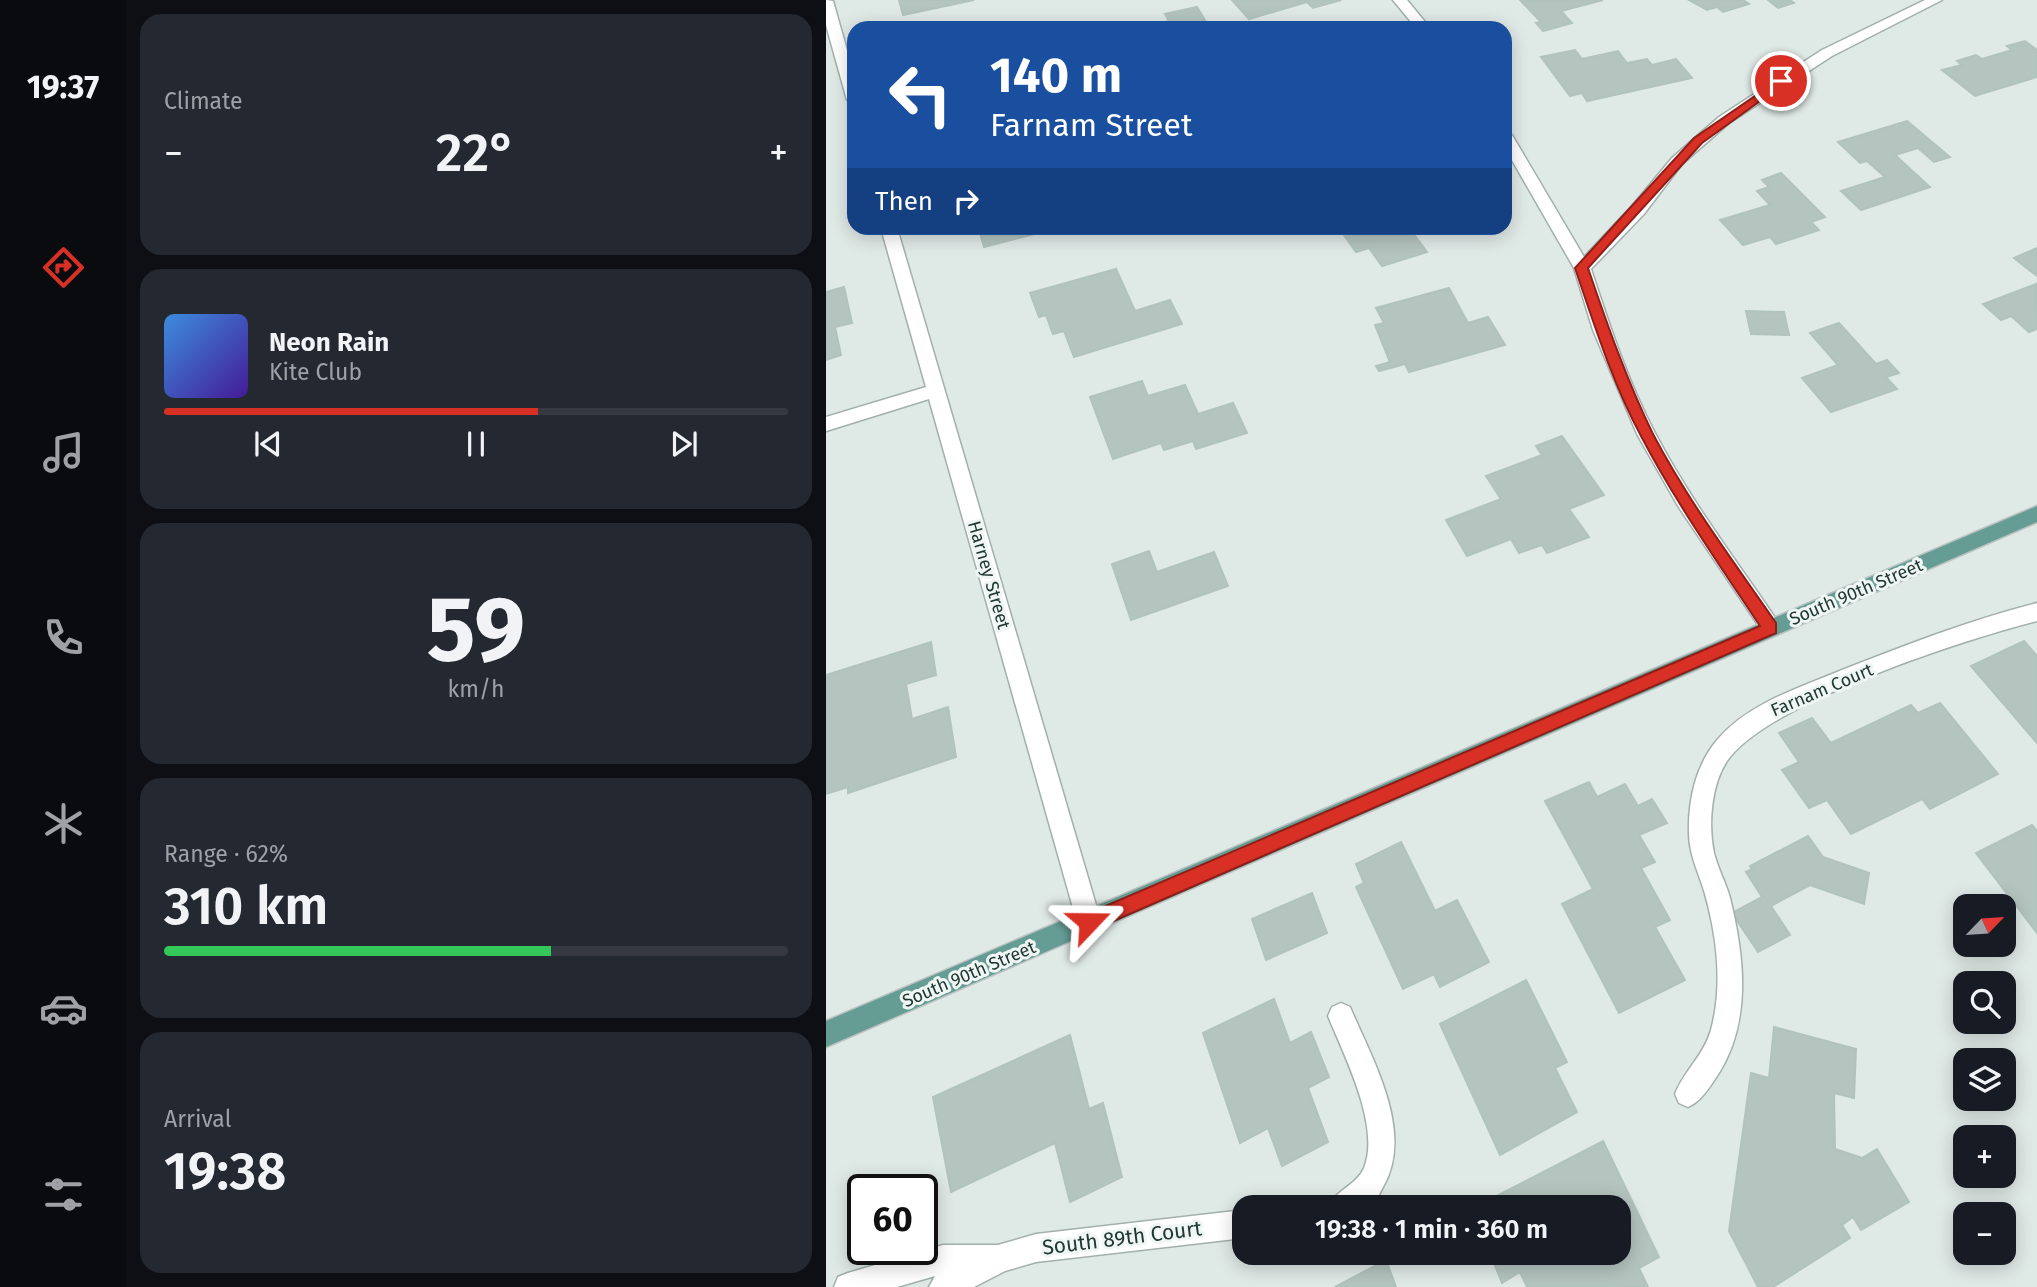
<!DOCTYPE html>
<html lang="en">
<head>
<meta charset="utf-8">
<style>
	:root { --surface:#171b24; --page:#242831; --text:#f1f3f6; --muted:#9ea1a6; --line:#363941; --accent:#d93025 }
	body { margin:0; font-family:"Fira Sans",sans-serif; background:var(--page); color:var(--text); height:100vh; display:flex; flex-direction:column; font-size:26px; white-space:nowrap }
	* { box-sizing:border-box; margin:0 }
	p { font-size:23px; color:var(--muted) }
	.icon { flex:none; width:38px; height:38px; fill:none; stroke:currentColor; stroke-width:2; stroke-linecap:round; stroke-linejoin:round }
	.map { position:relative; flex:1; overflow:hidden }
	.details { display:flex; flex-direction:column; gap:14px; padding:14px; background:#0d0f14; width:700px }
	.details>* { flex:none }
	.banner { position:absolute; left:21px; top:21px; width:665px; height:214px; border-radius:21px; box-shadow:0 4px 18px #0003; background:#1a4fa0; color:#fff; overflow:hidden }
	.needle { width:46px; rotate:65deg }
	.fabs { position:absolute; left:1127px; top:894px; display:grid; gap:14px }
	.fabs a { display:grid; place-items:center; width:63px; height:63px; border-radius:14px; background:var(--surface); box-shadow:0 4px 18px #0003; font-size:35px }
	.speed { position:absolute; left:21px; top:1174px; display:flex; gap:14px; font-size:35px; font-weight:700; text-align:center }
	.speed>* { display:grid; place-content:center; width:91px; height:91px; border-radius:50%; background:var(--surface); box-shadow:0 4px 18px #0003; line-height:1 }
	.speed .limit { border:4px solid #111; border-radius:10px; background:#fff; color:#111 }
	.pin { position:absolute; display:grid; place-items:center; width:60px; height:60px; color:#fff; margin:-30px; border:4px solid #fff; border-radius:50%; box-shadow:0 2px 7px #0007 }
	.me { position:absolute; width:77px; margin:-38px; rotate:67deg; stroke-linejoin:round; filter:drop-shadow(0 0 5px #0008) }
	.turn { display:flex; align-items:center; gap:24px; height:147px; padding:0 28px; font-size:32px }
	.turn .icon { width:91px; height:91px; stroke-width:2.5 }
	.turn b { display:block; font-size:49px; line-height:60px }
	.then { display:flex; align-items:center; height:66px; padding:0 28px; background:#0003; gap:14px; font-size:26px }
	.big { font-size:52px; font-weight:600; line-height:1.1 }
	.details .widget { flex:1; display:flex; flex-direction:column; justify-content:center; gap:10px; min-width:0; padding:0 24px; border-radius:21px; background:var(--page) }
	.details .dial { align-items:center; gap:0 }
	.dial b { font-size:91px; line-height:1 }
	.song { display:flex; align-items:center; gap:21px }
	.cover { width:84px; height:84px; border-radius:10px; background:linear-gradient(135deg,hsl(210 70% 55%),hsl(260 70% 35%)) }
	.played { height:7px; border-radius:4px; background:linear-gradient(90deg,var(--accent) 60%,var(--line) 60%) }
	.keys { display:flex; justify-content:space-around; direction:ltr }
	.heat { display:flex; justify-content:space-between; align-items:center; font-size:38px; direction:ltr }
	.charge { height:10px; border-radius:5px; background:linear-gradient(90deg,#34c759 62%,var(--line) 0) }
	.trip { position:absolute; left:406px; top:1195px; width:399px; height:70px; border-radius:21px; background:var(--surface); box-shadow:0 4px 18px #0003; font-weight:600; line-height:70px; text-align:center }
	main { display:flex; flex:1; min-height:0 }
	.tab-bar { display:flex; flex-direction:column; width:126px; justify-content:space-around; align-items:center; background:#090b0e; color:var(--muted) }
	.tab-bar .icon { width:49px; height:49px }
	.tab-bar .current { color:var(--accent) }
	.tab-bar b { font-size:32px; color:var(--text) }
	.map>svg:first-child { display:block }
</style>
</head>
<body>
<main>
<nav class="tab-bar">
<b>19:37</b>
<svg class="icon current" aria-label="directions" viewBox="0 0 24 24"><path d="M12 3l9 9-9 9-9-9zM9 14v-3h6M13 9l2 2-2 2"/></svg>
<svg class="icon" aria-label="music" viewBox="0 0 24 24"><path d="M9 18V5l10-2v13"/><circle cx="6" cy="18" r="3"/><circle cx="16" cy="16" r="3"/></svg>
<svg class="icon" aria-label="phone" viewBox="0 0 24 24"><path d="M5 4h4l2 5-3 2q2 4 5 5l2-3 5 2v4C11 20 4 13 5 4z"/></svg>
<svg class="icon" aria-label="climate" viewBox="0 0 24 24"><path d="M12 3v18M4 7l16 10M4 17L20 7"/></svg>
<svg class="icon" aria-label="car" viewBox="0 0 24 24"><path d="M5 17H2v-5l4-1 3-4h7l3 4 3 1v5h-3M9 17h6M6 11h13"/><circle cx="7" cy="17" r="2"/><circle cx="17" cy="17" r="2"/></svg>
<svg class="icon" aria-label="filters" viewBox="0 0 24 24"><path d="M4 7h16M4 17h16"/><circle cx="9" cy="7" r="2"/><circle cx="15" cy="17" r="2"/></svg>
</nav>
<section class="details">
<div class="widget"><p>Climate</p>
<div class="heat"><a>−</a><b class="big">22°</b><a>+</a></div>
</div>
<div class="widget">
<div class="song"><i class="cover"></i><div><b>Neon Rain</b><p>Kite Club</p></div></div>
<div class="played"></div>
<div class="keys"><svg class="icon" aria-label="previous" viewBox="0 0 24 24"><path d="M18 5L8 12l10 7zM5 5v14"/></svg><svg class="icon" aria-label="pause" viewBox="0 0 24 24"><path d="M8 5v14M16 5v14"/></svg><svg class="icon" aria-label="next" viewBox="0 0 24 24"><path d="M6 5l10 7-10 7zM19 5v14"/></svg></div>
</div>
<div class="widget dial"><b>59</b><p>km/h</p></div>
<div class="widget"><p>Range · 62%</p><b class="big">310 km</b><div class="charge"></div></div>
<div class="widget"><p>Arrival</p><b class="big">19:38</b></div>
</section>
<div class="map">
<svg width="1211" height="1287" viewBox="0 0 1211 1287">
	<rect width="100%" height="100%" fill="#dfe9e6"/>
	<g fill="#b4c4bf" stroke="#b1c3bd" stroke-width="2">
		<polygon points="73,0 148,0 77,15"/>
		<polygon points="406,0 515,0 487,8 481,2 423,19"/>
		<polygon points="777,0 735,11 746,23 717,31 710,23 715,22 695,1"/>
		<polygon points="863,0 917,0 923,4 897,12 891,7 881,10"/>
		<polygon points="942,0 964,0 968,3 952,8"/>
		<polygon points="371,7 382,25 328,28 326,25 343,21 339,14"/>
		<polygon points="1199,41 1211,50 1211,77 1149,96 1116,70 1136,65 1131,61 1150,55 1156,59 1186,50 1181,46"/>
		<polygon points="749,50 756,59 792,51 801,63 821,59 826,65 850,59 866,78 761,101 756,93 744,96 715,57"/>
		<polygon points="1081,121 1124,157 1108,162 1092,148 1069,155 1104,187 1035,210 1015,191 1059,177 1041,161 1034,163 1012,142"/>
		<polygon points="955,173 999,217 985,222 993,230 950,244 944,237 917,245 894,220 944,205 931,191 943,187 936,180"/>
		<polygon points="160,228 232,228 158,247 153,229"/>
		<polygon points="513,228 583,228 601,252 556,266 543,248 530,252"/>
		<polygon points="1211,248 1211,276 1188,258"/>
		<polygon points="290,269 309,311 344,300 356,324 248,357 238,331 227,334 220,315 213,317 204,293"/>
		<polygon points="1210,284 1211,329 1203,332 1185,316 1175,320 1157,304"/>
		<polygon points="18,287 26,323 9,327 15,355 0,360 0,292"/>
		<polygon points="623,288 642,323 662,317 679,345 583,372 579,364 553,371 550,366 564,362 549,325 558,323 550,308"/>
		<polygon points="920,311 958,312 963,335 925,334"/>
		<polygon points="1013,323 1050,364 1061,360 1073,373 1060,377 1071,389 1005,412 976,378 1012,365 984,333"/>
		<polygon points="316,381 322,396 359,385 372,414 407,403 421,433 370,449 367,441 338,450 335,443 287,459 264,397"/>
		<polygon points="736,436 778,495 743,509 763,537 721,553 716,545 693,553 685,539 641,556 620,520 675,499 660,476 716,455 710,446"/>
		<polygon points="323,551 331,572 388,552 402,586 305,620 286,564"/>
		<polygon points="1198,641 1211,656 1211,743 1145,666"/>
		<polygon points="105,642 110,675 80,684 86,719 122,707 130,757 22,793 22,787 0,794 0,675"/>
		<polygon points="1114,703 1172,774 1104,809 1096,799 1025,834 1001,800 983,808 956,770 973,762 953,733 986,718 1005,743 1085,705 1092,713"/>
		<polygon points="763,782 771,797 799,784 812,806 826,799 841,823 813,835 829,862 815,868 844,920 829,927 859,980 793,1013 736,904 767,889 719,801"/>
		<polygon points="1206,825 1211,831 1211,933 1150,853"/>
		<polygon points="982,836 997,857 1043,873 1038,904 984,885 945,906 964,935 932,952 906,913 936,897 920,872 926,869 924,866"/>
		<polygon points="575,842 609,911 631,900 663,962 614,987 608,974 577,989 530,887 538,883 530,864"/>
		<polygon points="486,893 501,933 440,960 426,919"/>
		<polygon points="700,980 741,1062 729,1068 751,1112 674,1155 614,1024"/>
		<polygon points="448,999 464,1043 485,1032 503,1077 482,1088 502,1142 456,1166 442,1128 414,1143 377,1033"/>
		<polygon points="948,1027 1030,1049 1028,1098 1008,1093 1009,1149 1036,1158 1051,1149 1083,1202 1035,1230 1027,1217 1016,1225 1024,1238 947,1287 932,1287 903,1231 925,1073 943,1078"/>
		<polygon points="244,1035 263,1109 277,1103 296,1177 244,1202 229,1143 125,1192 107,1097"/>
		<polygon points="777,1141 833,1257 813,1268 822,1287 701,1287 694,1272 676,1283 664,1253 793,1253 793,1208 661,1208 659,1202"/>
		<polygon points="560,1260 570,1287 509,1287"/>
	</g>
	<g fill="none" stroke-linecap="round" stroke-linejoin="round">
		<g stroke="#a2b0ad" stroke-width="3">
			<g id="street">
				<polygon points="0,0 7,1 28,75 28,104 21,100 0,25"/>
				<polygon points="567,0 581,0 604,28 590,28"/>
				<path d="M1099 0H1116L1006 56 903 123 856 164 818 214 765 269C783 324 802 382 829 433 864 500 910 560 952 622L955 628 952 634 945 637 938 634 852 506 811 434 767 330 748 268 679 148V131L686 135 758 257 806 206 846 158 893 117 996 50Z"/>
				<polygon points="55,228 71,228 275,922 272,931 263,934 254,931 251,922 103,399 0,431 0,417 100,387"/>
				<path d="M1211 603V621C1140 639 941 703 901 761 885 785 882 825 888 853 892 869 900 883 904 898 918 955 926 1020 893 1073 884 1086 876 1101 862 1107L853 1103 849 1094C858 1071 878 1055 885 1030 897 986 891 937 879 894 873 873 863 855 863 833 862 800 870 764 892 739 923 703 973 688 1016 670 1080 645 1144 620 1211 603Z"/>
				<path d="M515 1003 524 1007C546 1059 589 1132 557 1187 553 1194 549 1205 540 1208 530 1211 513 1208 502 1208 509 1190 530 1186 538 1168 555 1127 518 1055 502 1016L506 1007Z"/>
				<polygon points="418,1210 418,1238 210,1262 179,1271 148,1287 103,1287 109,1276 71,1287 8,1287 12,1277 22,1273 117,1245 172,1245 210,1234"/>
			</g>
		</g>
		<g stroke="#bcc3c2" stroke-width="3">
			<polygon id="primary" points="1211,506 1211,522 0,1047 0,1021"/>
		</g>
		<use href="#street" fill="#fff" fill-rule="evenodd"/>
		<use href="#primary" fill="#659d95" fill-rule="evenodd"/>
	</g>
	<path fill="#d93025" stroke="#8d1f18" stroke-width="2" d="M955 78 960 81 959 83 876 143 762 268C781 324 801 381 827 434 862 501 908 562 950 623V633L269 929 263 931 256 929 254 922 256 916 934 626C893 564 850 503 815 436 787 384 768 324 749 268L868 138Z"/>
	<g text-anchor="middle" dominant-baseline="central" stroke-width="6" stroke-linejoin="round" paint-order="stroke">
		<g font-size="18" fill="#213835" stroke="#eff6f3">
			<text transform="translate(163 575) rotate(74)">Harney Street</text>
			<text transform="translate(1030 592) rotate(-23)">South 90th Street</text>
			<text transform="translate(996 690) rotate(-23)">Farnam Court</text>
			<text transform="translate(143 974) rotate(-23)">South 90th Street</text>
		</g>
		<g font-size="21" fill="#213835" stroke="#eff6f3">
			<text transform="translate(296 1238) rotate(-7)">South 89th Court</text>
		</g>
	</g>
</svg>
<div class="fabs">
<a><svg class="needle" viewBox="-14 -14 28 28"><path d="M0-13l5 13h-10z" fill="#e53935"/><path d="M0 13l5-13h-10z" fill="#9ea1a6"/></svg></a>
<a><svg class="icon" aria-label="search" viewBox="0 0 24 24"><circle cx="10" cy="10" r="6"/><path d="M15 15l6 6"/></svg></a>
<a><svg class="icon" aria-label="layers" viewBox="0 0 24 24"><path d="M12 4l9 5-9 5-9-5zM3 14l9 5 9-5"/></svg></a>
<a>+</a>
<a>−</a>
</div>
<div class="speed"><div class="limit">60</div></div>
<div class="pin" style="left:955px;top:81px;background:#d93025"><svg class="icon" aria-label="arrive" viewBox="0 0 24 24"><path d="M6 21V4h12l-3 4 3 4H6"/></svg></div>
<svg class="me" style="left:263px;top:922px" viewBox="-20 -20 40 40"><path d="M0-17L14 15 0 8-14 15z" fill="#d93025" stroke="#fff" stroke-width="4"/></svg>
<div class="trip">19:38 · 1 min · 360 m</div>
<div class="banner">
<div class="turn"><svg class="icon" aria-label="left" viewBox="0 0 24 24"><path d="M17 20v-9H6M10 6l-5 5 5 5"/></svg><div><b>140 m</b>Farnam Street</div></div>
<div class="then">Then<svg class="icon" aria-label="right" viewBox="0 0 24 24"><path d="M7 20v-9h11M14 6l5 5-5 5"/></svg></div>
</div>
</div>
</main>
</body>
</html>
